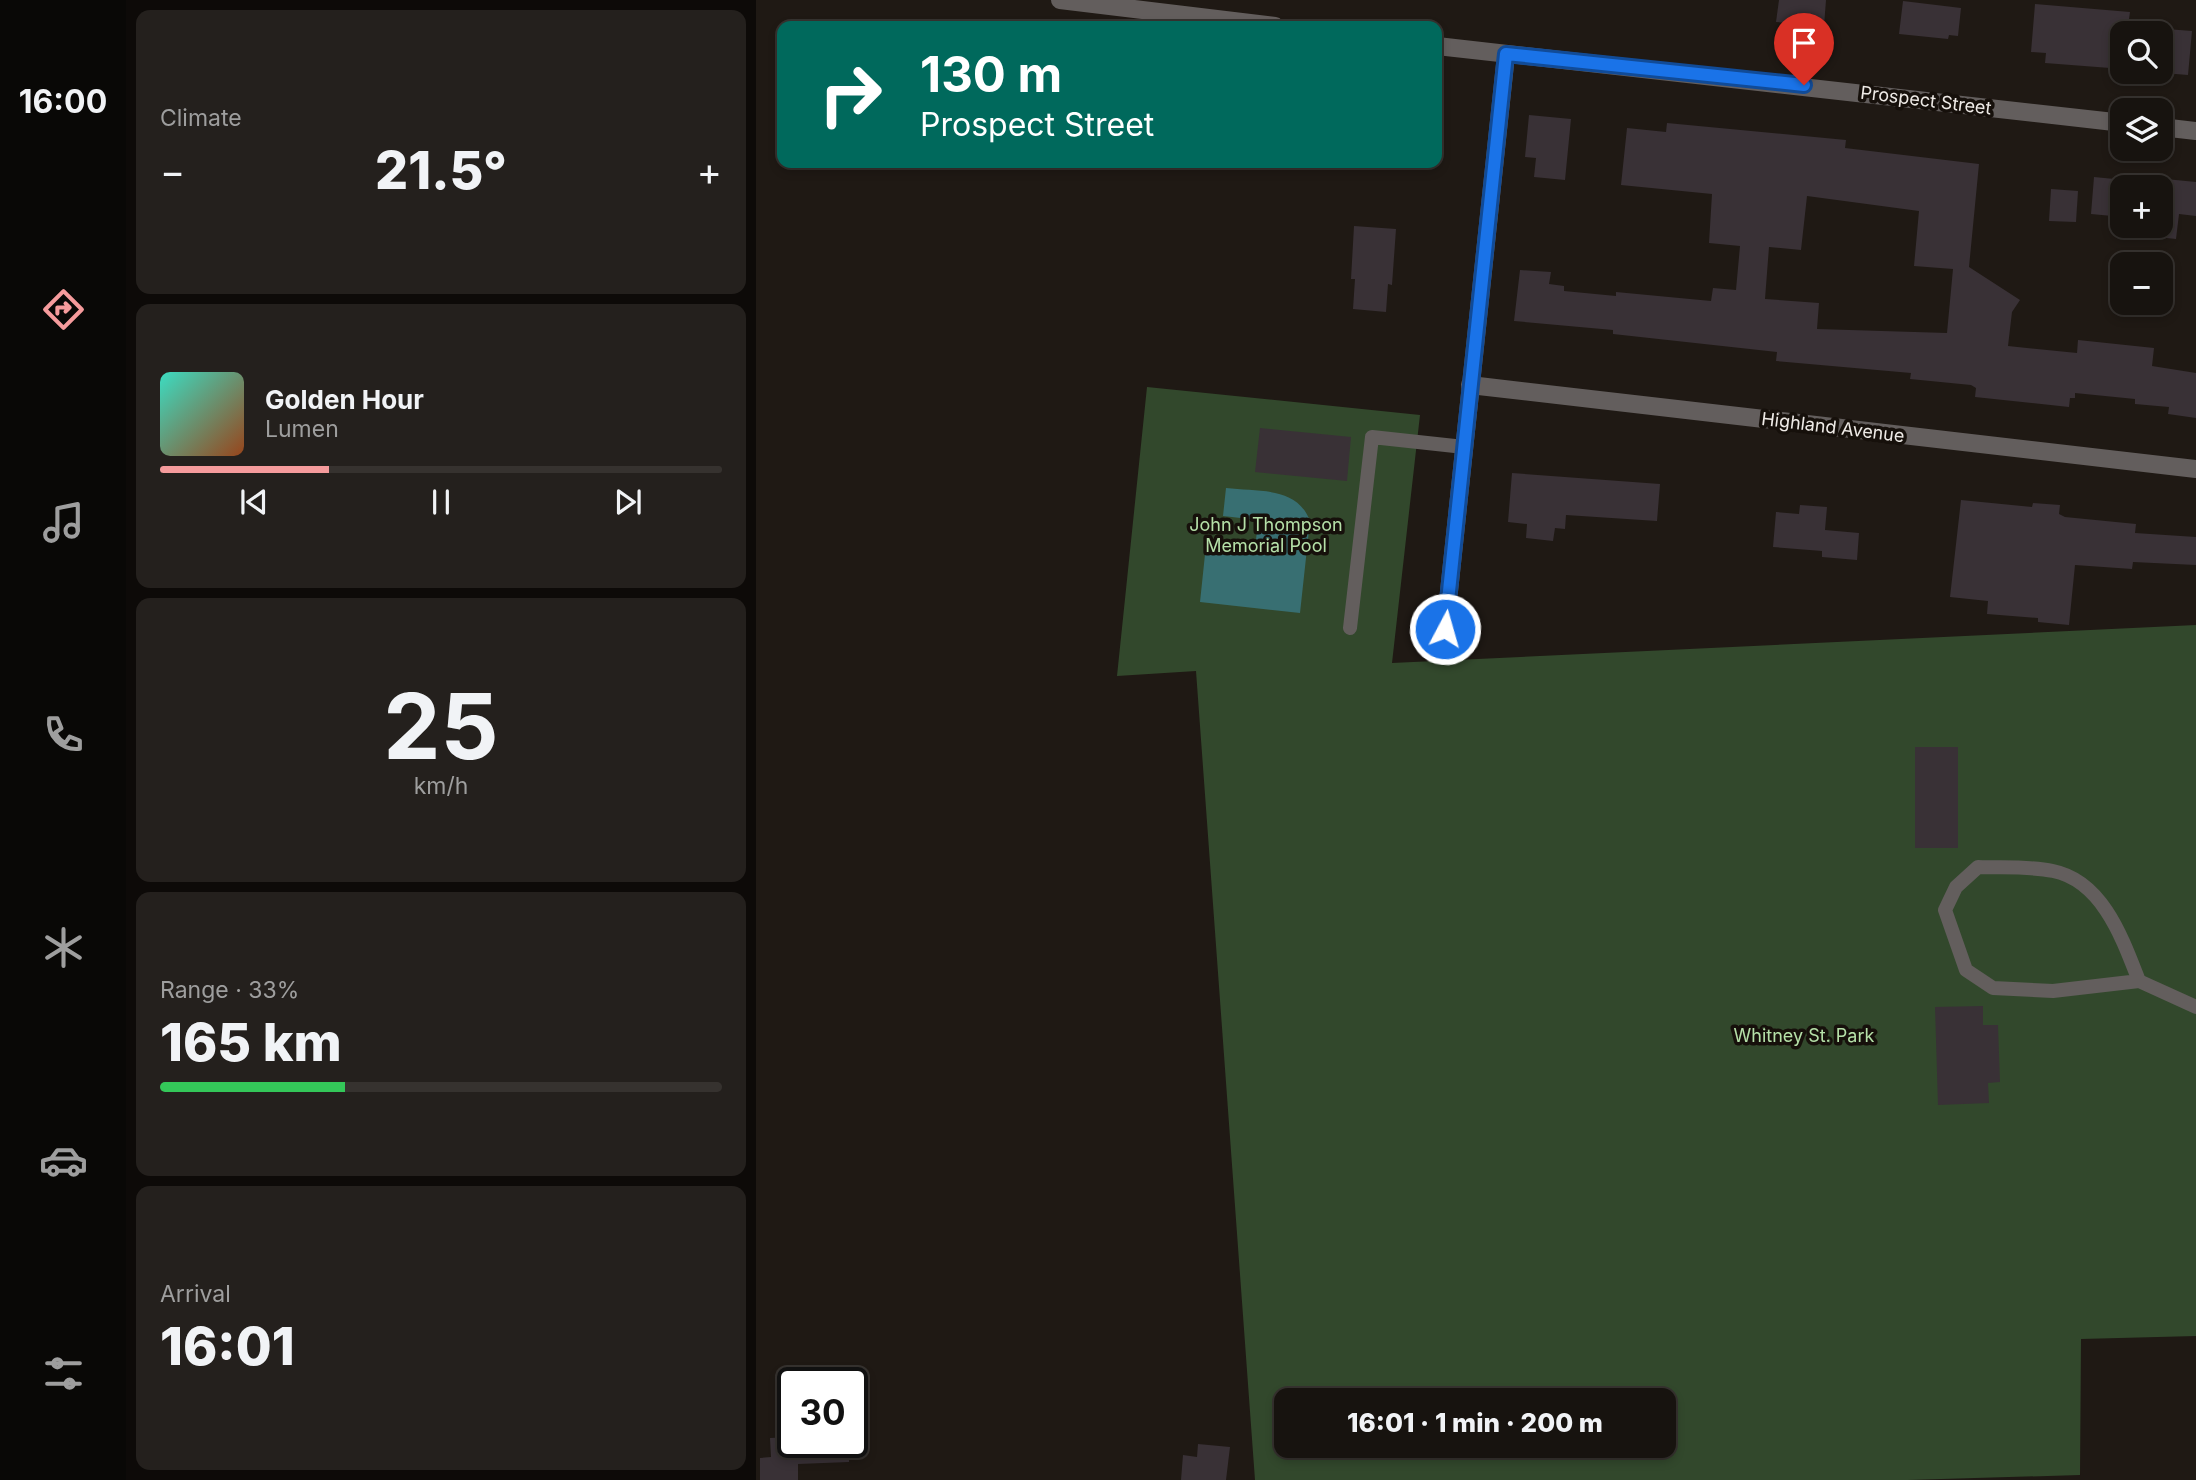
<!DOCTYPE html>
<html lang="en">
<head>
<meta charset="utf-8">
<style>
	:root { --surface:#17130f; --page:#24201d; --text:#f1f3f6; --muted:#9e9e9e; --line:#36322f; --accent:#f59b9c }
	body { margin:0; font-family:Inter,sans-serif; background:var(--page); color:var(--text); height:100vh; display:flex; flex-direction:column; font-size:26px; white-space:nowrap }
	* { box-sizing:border-box; margin:0 }
	p { font-size:23px; color:var(--muted) }
	.icon { flex:none; width:38px; height:38px; fill:none; stroke:currentColor; stroke-width:2; stroke-linecap:round; stroke-linejoin:round }
	.map { position:relative; flex:1; overflow:hidden }
	.details { display:flex; flex-direction:column; gap:10px; padding:10px; background:#0d0a08; width:630px }
	.details>* { flex:none }
	.top-card { position:absolute; left:21px; top:21px; width:665px; height:147px; border-radius:14px; box-shadow:0 4px 10px #0003,0 0 0 2px var(--line); background:#00695c; color:#fff; overflow:hidden }
	.buttons { position:absolute; left:1354px; top:21px; display:grid; gap:14px }
	.buttons a { display:grid; place-items:center; width:63px; height:63px; border-radius:14px; background:var(--surface); box-shadow:0 4px 10px #0003,0 0 0 2px var(--line); font-size:35px }
	.speed { position:absolute; left:21px; top:1367px; display:flex; gap:14px; font-size:35px; font-weight:700; text-align:center }
	.speed>* { display:grid; place-content:center; width:91px; height:91px; border-radius:50%; background:var(--surface); box-shadow:0 4px 10px #0003,0 0 0 2px var(--line); line-height:1 }
	.speed .limit { border:4px solid #111; border-radius:10px; background:#fff; color:#111 }
	.pin { position:absolute; display:grid; place-items:center; width:60px; height:60px; color:#fff; margin:-72px -30px; border-radius:50% 50% 50% 0; rotate:-45deg; box-shadow:0 0 7px #0007 }
	.pin .icon { rotate:45deg }
	.me { position:absolute; width:77px; margin:-38px; rotate:6deg; stroke-linejoin:round; filter:drop-shadow(0 0 5px #0008) }
	.turn { display:flex; align-items:center; gap:24px; height:147px; padding:0 28px; font-size:32px }
	.turn .icon { width:91px; height:91px; stroke-width:2.5 }
	.turn b { display:block; font-size:49px; line-height:60px }
	.big { font-size:52px; font-weight:800; line-height:1.1 }
	.details .tile { flex:1; display:flex; flex-direction:column; justify-content:center; gap:10px; min-width:0; padding:0 24px; border-radius:14px; background:var(--page) }
	.details .dial { align-items:center; gap:0 }
	.dial b { font-size:91px; line-height:1 }
	.song { display:flex; align-items:center; gap:21px }
	.cover { width:84px; height:84px; border-radius:10px; background:linear-gradient(135deg,hsl(170 70% 55%),hsl(20 70% 35%)) }
	.played { height:7px; border-radius:4px; background:linear-gradient(90deg,var(--accent) 30%,var(--line) 30%) }
	.keys { display:flex; justify-content:space-around; direction:ltr }
	.heat { display:flex; justify-content:space-between; align-items:center; font-size:38px; direction:ltr }
	.charge { height:10px; border-radius:5px; background:linear-gradient(90deg,#34c759 33%,var(--line) 0) }
	.trip { position:absolute; left:518px; top:1388px; width:402px; height:70px; border-radius:14px; background:var(--surface); box-shadow:0 4px 10px #0003,0 0 0 2px var(--line); font-weight:800; line-height:70px; text-align:center }
	main { display:flex; flex:1; min-height:0 }
	.tab-bar { display:flex; flex-direction:column; width:126px; justify-content:space-around; align-items:center; background:#090806; color:var(--muted) }
	.tab-bar .icon { width:49px; height:49px }
	.tab-bar .active { color:var(--accent) }
	.tab-bar b { font-size:32px; color:var(--text) }
	.map>svg:first-child { display:block }
</style>
</head>
<body>
<main>
<nav class="tab-bar">
<b>16:00</b>
<svg class="icon active" aria-label="directions" viewBox="0 0 24 24"><path d="M12 3l9 9-9 9-9-9zM9 14v-3h6M13 9l2 2-2 2"/></svg>
<svg class="icon" aria-label="music" viewBox="0 0 24 24"><path d="M9 18V5l10-2v13"/><circle cx="6" cy="18" r="3"/><circle cx="16" cy="16" r="3"/></svg>
<svg class="icon" aria-label="phone" viewBox="0 0 24 24"><path d="M5 4h4l2 5-3 2q2 4 5 5l2-3 5 2v4C11 20 4 13 5 4z"/></svg>
<svg class="icon" aria-label="climate" viewBox="0 0 24 24"><path d="M12 3v18M4 7l16 10M4 17L20 7"/></svg>
<svg class="icon" aria-label="car" viewBox="0 0 24 24"><path d="M5 17H2v-5l4-1 3-4h7l3 4 3 1v5h-3M9 17h6M6 11h13"/><circle cx="7" cy="17" r="2"/><circle cx="17" cy="17" r="2"/></svg>
<svg class="icon" aria-label="filters" viewBox="0 0 24 24"><path d="M4 7h16M4 17h16"/><circle cx="9" cy="7" r="2"/><circle cx="15" cy="17" r="2"/></svg>
</nav>
<section class="details">
<div class="tile"><p>Climate</p>
<div class="heat"><a>−</a><b class="big">21.5°</b><a>+</a></div>
</div>
<div class="tile">
<div class="song"><i class="cover"></i><div><b>Golden Hour</b><p>Lumen</p></div></div>
<div class="played"></div>
<div class="keys"><svg class="icon" aria-label="previous" viewBox="0 0 24 24"><path d="M18 5L8 12l10 7zM5 5v14"/></svg><svg class="icon" aria-label="pause" viewBox="0 0 24 24"><path d="M8 5v14M16 5v14"/></svg><svg class="icon" aria-label="next" viewBox="0 0 24 24"><path d="M6 5l10 7-10 7zM19 5v14"/></svg></div>
</div>
<div class="tile dial"><b>25</b><p>km/h</p></div>
<div class="tile"><p>Range · 33%</p><b class="big">165 km</b><div class="charge"></div></div>
<div class="tile"><p>Arrival</p><b class="big">16:01</b></div>
</section>
<div class="map">
<svg width="1440" height="1480" viewBox="0 0 1440 1480">
	<rect width="100%" height="100%" fill="#1f1914"/>
	<path fill="#32482c" fill-rule="evenodd" d="M391 387 664 415 636 663 1440 625V1336L1325 1339 1324 1475 1152 1480H499L440 671 361 676ZM530 1400H908V1446H530Z"/>
	<path fill="#386f72" d="M470 488C502 492 541 486 554 521L544 613 444 602 450 545 499 550 502 520 467 516Z"/>
	<g fill="#393136" fill-rule="evenodd">
		<polygon points="1023,0 1070,0 1068,26 1020,22"/>
		<polygon points="1147,1 1205,8 1202,36 1193,35 1192,39 1143,34"/>
		<polygon points="1279,4 1374,12 1372,26 1436,31 1432,75 1395,72 1405,72 1405,33 1367,33 1367,69 1289,63 1290,53 1275,52"/>
		<polygon points="773,115 815,119 809,180 778,177 780,158 769,157"/>
		<path d="M911 123 1090 140 1089 148 1223 164 1213 267 1264 300 1256 312 1252 346 1321 353 1322 340 1398 348 1396 366 1440 373V418L1412 414 1413 407 1379 404V399L1319 393V398H1314L1313 407 1219 397 1220 388 1215 385 1154 379 1155 373 1020 361 1021 352 857 334V330L758 321 764 270 795 272 793 284 808 286V291L860 296V292L955 301 957 288 980 290 984 246 953 243 956 194 865 185 871 128 910 132ZM1051 196 1163 211 1158 266 1197 269 1191 333 1061 329 1063 303 1009 299 1013 247 1045 250Z"/>
		<polygon points="1379,176 1440,182 1440,216 1423,214 1420,239 1373,234 1373,226 1405,226 1405,187 1367,187 1367,217 1335,214 1338,177 1379,181"/>
		<polygon points="1295,189 1322,191 1320,222 1293,221"/>
		<polygon points="598,226 640,229 636,285 632,284 630,312 597,309 599,279 595,279"/>
		<polygon points="504,428 595,437 591,481 499,472"/>
		<polygon points="756,473 904,484 901,521 810,515 809,529 799,528 797,541 770,538 771,524 752,522"/>
		<polygon points="1205,500 1276,507 1277,503 1304,505 1303,514 1309,517 1380,524 1379,533 1440,537 1440,565 1377,562 1376,569 1319,565 1313,625 1282,622 1282,618 1231,614 1232,601 1194,597"/>
		<polygon points="1044,505 1071,507 1069,530 1103,533 1101,560 1066,557 1066,551 1017,547 1020,512 1043,514"/>
		<rect x="1159" y="747" width="43" height="101"/>
		<polygon points="1227,1006 1227,1025 1242,1025 1244,1082 1232,1083 1233,1103 1182,1105 1179,1007"/>
		<polygon points="37,1437 37,1442 93,1442 93,1462 42,1464 42,1480 4,1480 4,1458 15,1457 14,1438"/>
		<polygon points="442,1444 474,1447 470,1480 425,1480 427,1455 441,1457"/>
	</g>
	<g fill="none" stroke-linecap="round" stroke-linejoin="round">
		<g stroke="#635e5d" stroke-width="14">
			<polyline points="594,628 616,437 708,447"/>
			<path d="M1383 981C1367 940 1347 881 1297 871 1273 866 1246 868 1222 867L1200 887 1189 910 1210 970 1237 988 1297 991 1383 981 1440 1007"/>
		</g>
		<g stroke="#635e5d" stroke-width="18">
			<polyline points="304,0 519,26"/>
			<polyline points="681,46 1367,123"/>
			<polyline points="1405,127 1440,131"/>
			<polyline points="714,385 1440,469"/>
			<polyline points="689,629 750,55"/>
		</g>
	</g>
	<g fill="none" stroke-linecap="round" stroke-linejoin="round">
		<g stroke="#114b97" stroke-width="18">
			<polyline id="route" points="689,629 750,54 1048,85"/>
		</g>
		<use href="#route" stroke="#1a73e8" stroke-width="12"/>
	</g>
	<g text-anchor="middle" dominant-baseline="central" stroke-width="7" stroke-linejoin="round" paint-order="stroke">
		<g font-size="18" fill="#eeeae6" stroke="#16100b">
			<text transform="translate(1170 100) rotate(7)">Prospect Street</text>
			<text transform="translate(1077 427) rotate(7)">Highland Avenue</text>
		</g>
		<g font-size="18" fill="#b5e0a8" stroke="#16100b">
			<text x="510" y="524">John J Thompson<tspan x="510" dy="21">Memorial Pool</tspan></text>
			<text x="1048" y="1035">Whitney St. Park</text>
		</g>
	</g>
</svg>
<div class="buttons">
<a><svg class="icon" aria-label="search" viewBox="0 0 24 24"><circle cx="10" cy="10" r="6"/><path d="M15 15l6 6"/></svg></a>
<a><svg class="icon" aria-label="layers" viewBox="0 0 24 24"><path d="M12 4l9 5-9 5-9-5zM3 14l9 5 9-5"/></svg></a>
<a>+</a>
<a>−</a>
</div>
<div class="speed"><div class="limit">30</div></div>
<div class="pin" style="left:1048px;top:85px;background:#d93025"><svg class="icon" aria-label="arrive" viewBox="0 0 24 24"><path d="M6 21V4h12l-3 4 3 4H6"/></svg></div>
<svg class="me" style="left:689px;top:629px" viewBox="-20 -20 40 40"><circle r="17" fill="#1a73e8" stroke="#fff" stroke-width="3"/><path d="M0-11L8 9 0 5-8 9z" fill="#fff"/></svg>
<div class="trip">16:01 · 1 min · 200 m</div>
<div class="top-card">
<div class="turn"><svg class="icon" aria-label="right" viewBox="0 0 24 24"><path d="M7 20v-9h11M14 6l5 5-5 5"/></svg><div><b>130 m</b>Prospect Street</div></div>
</div>
</div>
</main>
</body>
</html>
